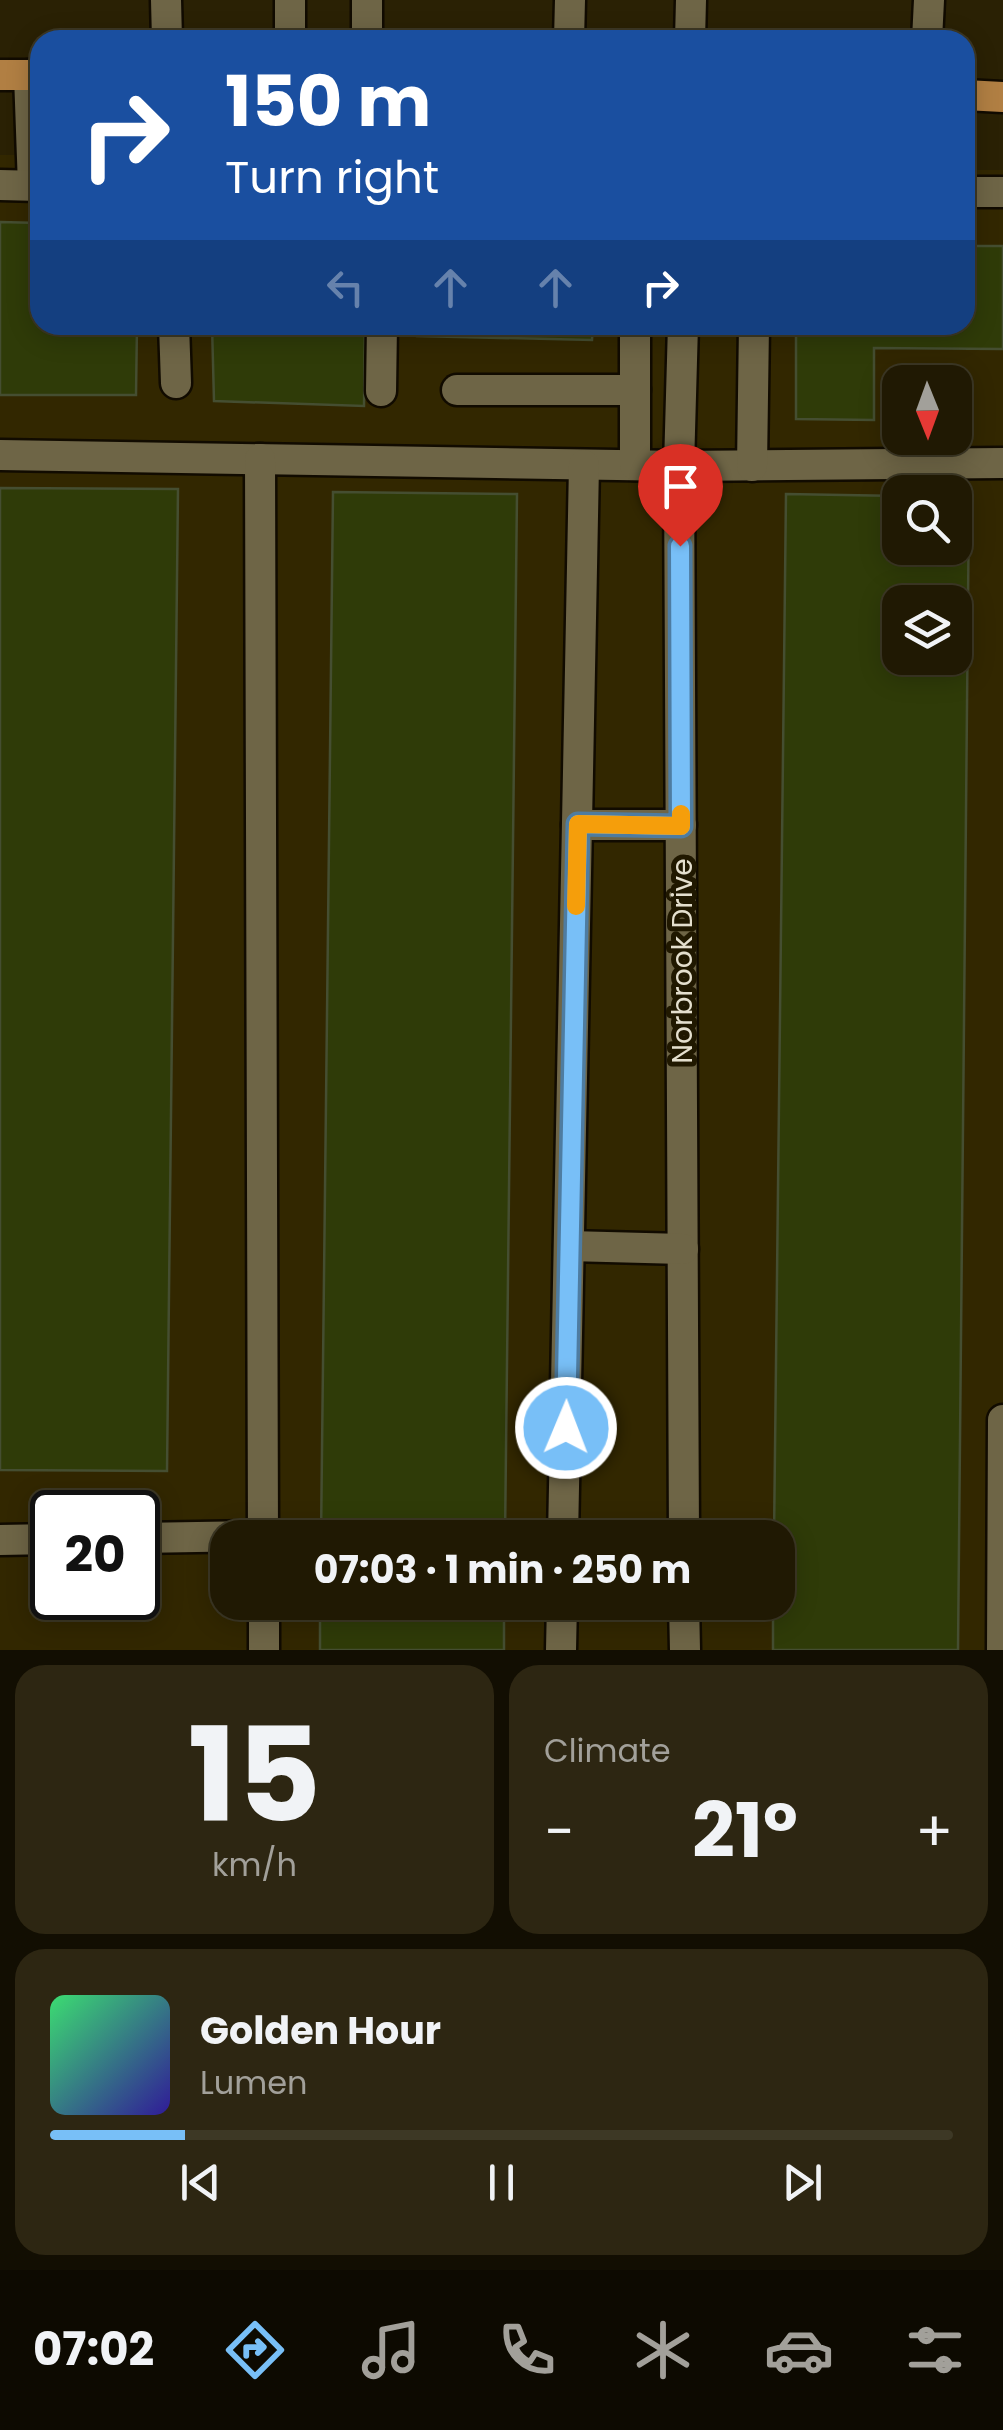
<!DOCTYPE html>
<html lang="en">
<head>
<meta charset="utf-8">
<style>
	:root { --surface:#201903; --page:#2d2612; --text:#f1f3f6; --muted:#a2a09a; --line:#3d3825; --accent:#78bff7 }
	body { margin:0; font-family:Poppins,sans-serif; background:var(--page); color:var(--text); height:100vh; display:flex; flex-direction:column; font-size:38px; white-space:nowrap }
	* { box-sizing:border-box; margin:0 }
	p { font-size:32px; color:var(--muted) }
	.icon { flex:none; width:55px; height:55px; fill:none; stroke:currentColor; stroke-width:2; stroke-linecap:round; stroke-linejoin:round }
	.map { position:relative; height:1650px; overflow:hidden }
	.sheet { display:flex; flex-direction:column; gap:15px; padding:15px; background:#120e02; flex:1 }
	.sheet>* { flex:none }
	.guide { position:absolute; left:30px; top:30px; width:945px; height:305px; border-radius:30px; box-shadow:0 5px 25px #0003,0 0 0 2px var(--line); background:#1a4fa0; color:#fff; overflow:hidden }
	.needle { width:65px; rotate:179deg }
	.buttons { position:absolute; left:882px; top:365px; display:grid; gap:20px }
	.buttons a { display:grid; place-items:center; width:90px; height:90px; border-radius:20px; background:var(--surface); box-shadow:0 5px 25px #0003,0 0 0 2px var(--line); font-size:50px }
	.speed { position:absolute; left:30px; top:1490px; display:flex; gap:20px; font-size:50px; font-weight:700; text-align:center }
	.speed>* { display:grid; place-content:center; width:130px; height:130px; border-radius:50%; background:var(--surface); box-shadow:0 5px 25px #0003,0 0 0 2px var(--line); line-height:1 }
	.speed .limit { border:5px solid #111; border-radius:15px; background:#fff; color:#111 }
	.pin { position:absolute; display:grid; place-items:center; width:85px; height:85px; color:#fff; margin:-102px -42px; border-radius:50% 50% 50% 0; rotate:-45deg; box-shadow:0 0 10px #0007 }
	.pin .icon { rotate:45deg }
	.me { position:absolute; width:110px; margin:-55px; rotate:1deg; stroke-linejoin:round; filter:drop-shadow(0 0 8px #0008) }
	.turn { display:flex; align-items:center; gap:35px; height:210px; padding:0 30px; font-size:45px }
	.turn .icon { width:130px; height:130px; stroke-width:2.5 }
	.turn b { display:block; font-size:70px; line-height:85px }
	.lanes { display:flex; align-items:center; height:95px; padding:0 30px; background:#0003; justify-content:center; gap:50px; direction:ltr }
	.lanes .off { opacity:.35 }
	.big { font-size:75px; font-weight:700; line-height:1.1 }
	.sheet .card { flex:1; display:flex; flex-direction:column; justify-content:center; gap:15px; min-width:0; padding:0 35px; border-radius:30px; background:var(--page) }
	.sheet .dial { align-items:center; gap:0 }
	.dial b { font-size:130px; line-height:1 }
	.song { display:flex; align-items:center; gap:30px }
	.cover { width:120px; height:120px; border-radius:15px; background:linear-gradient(135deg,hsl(140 70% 55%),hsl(250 70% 35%)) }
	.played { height:10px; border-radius:5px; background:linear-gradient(90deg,var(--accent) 15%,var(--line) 15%) }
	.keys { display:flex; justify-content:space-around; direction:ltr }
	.heat { display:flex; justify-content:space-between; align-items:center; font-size:55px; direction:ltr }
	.sheet .tiles { flex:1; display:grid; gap:15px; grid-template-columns:1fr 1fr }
	.card:last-child { grid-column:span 2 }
	.trip { position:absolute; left:210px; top:1520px; width:585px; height:100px; border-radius:30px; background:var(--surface); box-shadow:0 5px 25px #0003,0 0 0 2px var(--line); font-weight:700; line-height:100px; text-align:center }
	.tab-bar { display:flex; height:160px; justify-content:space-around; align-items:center; background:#0d0a01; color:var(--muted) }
	.tab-bar .icon { width:70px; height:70px }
	.tab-bar .on { color:var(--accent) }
	.tab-bar b { font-size:45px; color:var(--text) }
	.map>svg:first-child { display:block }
</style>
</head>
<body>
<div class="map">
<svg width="1003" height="1650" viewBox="0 0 1003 1650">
	<rect width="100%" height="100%" fill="#2a2104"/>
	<path fill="#322700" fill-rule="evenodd" d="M0 155H40V325H965V170H1003V1650H0ZM900 382H955V438H900ZM900 492H955V548H900ZM900 602H955V658H900ZM52 1512H138V1598H52ZM228 1538H778V1602H228Z"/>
	<g fill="#2f3b08" stroke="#454e31" stroke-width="2.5" fill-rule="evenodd">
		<polygon points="0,222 40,223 40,325 137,325 136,395 0,395"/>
		<polygon points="965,246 1003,246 1003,349 874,348 874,420 796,419 796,325 965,325"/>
		<polygon points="212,325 365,325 364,406 214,401"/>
		<polygon points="417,325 593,325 592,340 417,336"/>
		<polygon points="0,488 178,489 167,1471 0,1470"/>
		<polygon points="333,492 517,494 505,1538 321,1538"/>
		<path d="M786 494 900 496V548H955V497H969L958 1650H773V1602H778V1538H774ZM900 602H955V658H900Z"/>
		<rect x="320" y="1602" width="184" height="48"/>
	</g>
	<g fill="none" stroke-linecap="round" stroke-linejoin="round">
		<g stroke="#110b00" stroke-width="35">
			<g id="minor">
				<polyline points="166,0 167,40"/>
				<polyline points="290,40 290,0"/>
				<polyline points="367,40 367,0"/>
				<polyline points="569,40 570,0"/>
				<polyline points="690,40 691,0"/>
				<polyline points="927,40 929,0"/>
				<polyline points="29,75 33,186"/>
				<polyline points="0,185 40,186"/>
				<polyline points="965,192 1003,192"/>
				<polyline points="174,325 176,383"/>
				<polyline points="683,325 679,466 684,1538"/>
				<polyline points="457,390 635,390"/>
				<polyline points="381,391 382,325"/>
				<polyline points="0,455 679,466 1003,463"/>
				<polyline points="260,459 263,1538"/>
				<polyline points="635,465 635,325"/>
				<polyline points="752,466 754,325"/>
				<polyline points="577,825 681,825"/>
				<polyline points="569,1246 683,1249"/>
				<polyline points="138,1538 263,1536"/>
				<polyline points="563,1538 584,465"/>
				<polyline points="0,1540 52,1539"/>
				<polyline points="264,1602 264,1650"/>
				<polyline points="684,1602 685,1650"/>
				<polyline points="561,1650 562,1602"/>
				<polyline points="1002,1650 1003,1420"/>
			</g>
		</g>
		<g stroke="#110b00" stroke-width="35">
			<g id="major">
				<polyline points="0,75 40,75"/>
				<polyline points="965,95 1003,97"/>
			</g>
		</g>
		<use href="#minor" stroke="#6e6546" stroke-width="30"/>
		<use href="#major" stroke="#b17f43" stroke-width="30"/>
	</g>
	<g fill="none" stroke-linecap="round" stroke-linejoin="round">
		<g stroke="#4e7ca1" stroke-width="25">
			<polyline id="route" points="566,1428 578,824 681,826 680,546"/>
		</g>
		<use href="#route" stroke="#78bff7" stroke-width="18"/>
		<polyline stroke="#f59e0b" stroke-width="18" points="576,906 578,824 681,826 681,814"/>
	</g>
	<g text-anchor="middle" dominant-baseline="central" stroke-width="10" stroke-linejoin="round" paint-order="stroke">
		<g font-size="28" fill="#e4dfce" stroke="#201800">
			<text transform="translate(682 961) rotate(-90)">Norbrook Drive</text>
		</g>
	</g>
</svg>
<div class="buttons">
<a><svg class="needle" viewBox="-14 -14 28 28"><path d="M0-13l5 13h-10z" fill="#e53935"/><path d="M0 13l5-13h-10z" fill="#a2a09a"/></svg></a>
<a><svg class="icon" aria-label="search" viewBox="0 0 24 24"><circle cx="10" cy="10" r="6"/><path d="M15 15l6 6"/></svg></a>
<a><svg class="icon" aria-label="layers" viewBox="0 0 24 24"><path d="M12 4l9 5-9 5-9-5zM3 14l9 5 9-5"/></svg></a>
</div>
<div class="speed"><div class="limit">20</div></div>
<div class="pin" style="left:680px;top:546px;background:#d93025"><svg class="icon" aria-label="arrive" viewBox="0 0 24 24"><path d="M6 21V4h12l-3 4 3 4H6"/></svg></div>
<svg class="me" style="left:566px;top:1428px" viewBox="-20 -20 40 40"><circle r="17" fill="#78bff7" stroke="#fff" stroke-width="3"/><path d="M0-11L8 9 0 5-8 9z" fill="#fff"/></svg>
<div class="trip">07:03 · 1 min · 250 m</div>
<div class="guide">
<div class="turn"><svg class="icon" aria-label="right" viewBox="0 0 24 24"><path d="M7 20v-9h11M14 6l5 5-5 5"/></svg><div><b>150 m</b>Turn right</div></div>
<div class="lanes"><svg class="icon off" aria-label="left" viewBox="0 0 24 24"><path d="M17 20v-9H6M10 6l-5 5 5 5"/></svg><svg class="icon off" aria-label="ahead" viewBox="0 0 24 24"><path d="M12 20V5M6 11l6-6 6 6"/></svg><svg class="icon off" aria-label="ahead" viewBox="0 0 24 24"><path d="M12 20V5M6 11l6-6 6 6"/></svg><svg class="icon" aria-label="right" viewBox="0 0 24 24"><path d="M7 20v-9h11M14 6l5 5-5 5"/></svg></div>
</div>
</div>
<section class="sheet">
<div class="tiles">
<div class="card dial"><b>15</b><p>km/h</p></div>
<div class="card"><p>Climate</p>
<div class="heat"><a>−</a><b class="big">21°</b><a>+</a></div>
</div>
<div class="card">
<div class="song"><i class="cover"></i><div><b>Golden Hour</b><p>Lumen</p></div></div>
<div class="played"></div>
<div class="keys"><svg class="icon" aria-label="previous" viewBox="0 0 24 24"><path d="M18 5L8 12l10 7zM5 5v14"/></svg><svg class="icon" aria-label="pause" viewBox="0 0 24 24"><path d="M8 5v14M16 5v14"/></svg><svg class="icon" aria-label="next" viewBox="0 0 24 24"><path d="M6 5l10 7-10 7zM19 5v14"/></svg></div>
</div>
</div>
</section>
<nav class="tab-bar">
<b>07:02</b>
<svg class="icon on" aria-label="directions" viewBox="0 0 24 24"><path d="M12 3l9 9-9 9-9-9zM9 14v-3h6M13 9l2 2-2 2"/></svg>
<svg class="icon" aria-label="music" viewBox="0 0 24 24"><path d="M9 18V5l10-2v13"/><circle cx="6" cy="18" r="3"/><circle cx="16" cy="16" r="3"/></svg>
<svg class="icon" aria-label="phone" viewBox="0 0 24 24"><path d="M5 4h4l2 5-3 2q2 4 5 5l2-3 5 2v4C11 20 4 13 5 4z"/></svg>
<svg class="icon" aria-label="climate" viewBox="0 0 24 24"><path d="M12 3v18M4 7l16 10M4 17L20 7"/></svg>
<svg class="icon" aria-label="car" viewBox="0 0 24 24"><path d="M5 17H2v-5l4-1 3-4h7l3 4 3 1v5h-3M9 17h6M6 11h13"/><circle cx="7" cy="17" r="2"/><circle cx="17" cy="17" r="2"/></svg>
<svg class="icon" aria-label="filters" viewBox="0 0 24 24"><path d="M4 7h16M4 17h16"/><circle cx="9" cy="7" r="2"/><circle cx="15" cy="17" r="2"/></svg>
</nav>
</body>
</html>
